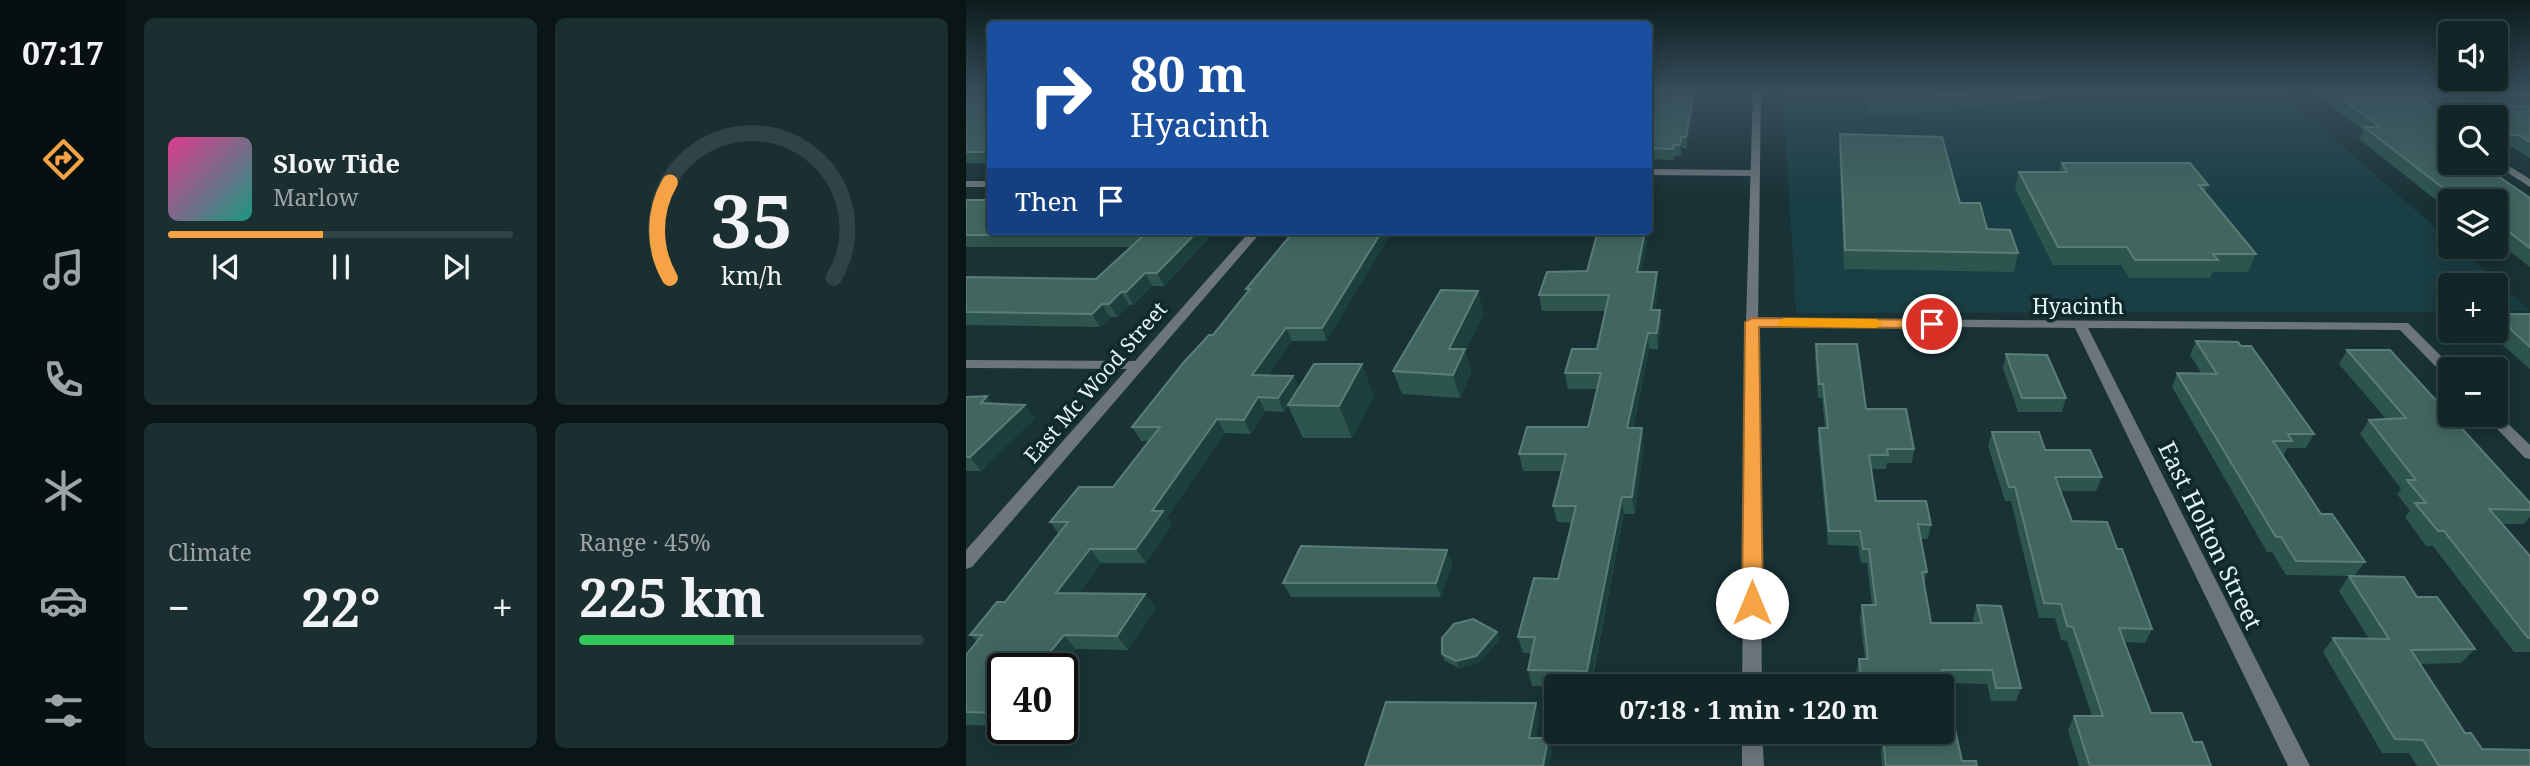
<!DOCTYPE html>
<html lang="en">
<head>
<meta charset="utf-8">
<style>
	:root { --surface:#122628; --page:#1b2e30; --text:#f1f3f6; --muted:#9ca5a8; --line:#314345; --accent:#f5a345 }
	body { margin:0; font-family:"Noto Serif",serif; background:var(--page); color:var(--text); height:100vh; display:flex; flex-direction:column; font-size:26px; white-space:nowrap }
	* { box-sizing:border-box; margin:0 }
	p { font-size:23px; color:var(--muted) }
	.icon { flex:none; width:38px; height:38px; fill:none; stroke:currentColor; stroke-width:2; stroke-linecap:round; stroke-linejoin:round }
	.map { position:relative; flex:1; overflow:hidden }
	.panel { display:flex; flex-direction:column; gap:18px; padding:18px; background:#0a1516; width:840px }
	.panel>* { flex:none }
	.guide { position:absolute; left:21px; top:21px; width:665px; height:214px; border-radius:7px; box-shadow:0 4px 18px #0003,0 0 0 2px var(--line); background:#1a4fa0; color:#fff; overflow:hidden }
	.controls { position:absolute; left:1472px; top:21px; display:grid; gap:14px }
	.controls a { display:grid; place-items:center; width:70px; height:70px; border-radius:7px; background:var(--surface); box-shadow:0 4px 18px #0003,0 0 0 2px var(--line); font-size:35px }
	.speed { position:absolute; left:21px; top:653px; display:flex; gap:14px; font-size:35px; font-weight:700; text-align:center }
	.speed>* { display:grid; place-content:center; width:91px; height:91px; border-radius:50%; background:var(--surface); box-shadow:0 4px 18px #0003,0 0 0 2px var(--line); line-height:1 }
	.speed .limit { border:4px solid #111; border-radius:10px; background:#fff; color:#111 }
	.pin { position:absolute; display:grid; place-items:center; width:60px; height:60px; color:#fff; margin:-30px; border:4px solid #fff; border-radius:50%; box-shadow:0 2px 7px #0007 }
	.me { position:absolute; width:77px; margin:-38px; rotate:0deg; stroke-linejoin:round; filter:drop-shadow(0 0 5px #0008) }
	.turn { display:flex; align-items:center; gap:24px; height:147px; padding:0 28px; font-size:32px }
	.turn .icon { width:91px; height:91px; stroke-width:2.5 }
	.turn b { display:block; font-size:49px; line-height:60px }
	.then { display:flex; align-items:center; height:66px; padding:0 28px; background:#0003; gap:14px; font-size:26px }
	.big { font-size:52px; font-weight:700; line-height:1.1 }
	.panel .card { flex:1; display:flex; flex-direction:column; justify-content:center; gap:10px; min-width:0; padding:0 24px; border-radius:10px; background:var(--page) }
	.panel .dial { align-items:center; gap:0 }
	.dial svg { height:182px; overflow:visible; fill:none; stroke:var(--line); stroke-width:7; stroke-linecap:round; text-anchor:middle }
	.dial text { fill:var(--text); stroke:none }
	.song { display:flex; align-items:center; gap:21px }
	.cover { width:84px; height:84px; border-radius:10px; background:linear-gradient(135deg,hsl(330 70% 55%),hsl(170 70% 35%)) }
	.played { height:7px; border-radius:4px; background:linear-gradient(90deg,var(--accent) 45%,var(--line) 45%) }
	.keys { display:flex; justify-content:space-around; direction:ltr }
	.heat { display:flex; justify-content:space-between; align-items:center; font-size:38px; direction:ltr }
	.charge { height:10px; border-radius:5px; background:linear-gradient(90deg,#34c759 45%,var(--line) 0) }
	.panel .tiles { flex:1; display:grid; gap:18px; grid-template-columns:repeat(2,1fr) }
	.trip { position:absolute; left:578px; top:674px; width:410px; height:70px; border-radius:7px; background:var(--surface); box-shadow:0 4px 18px #0003,0 0 0 2px var(--line); font-weight:700; line-height:70px; text-align:center }
	main { display:flex; flex:1; min-height:0 }
	.tabs { display:flex; flex-direction:column; width:126px; justify-content:space-around; align-items:center; background:#070f10; color:var(--muted) }
	.tabs .icon { width:49px; height:49px }
	.tabs .on { color:var(--accent) }
	.tabs b { font-size:32px; color:var(--text) }
	.map>svg:first-child { display:block }
</style>
</head>
<body>
<main>
<nav class="tabs">
<b>07:17</b>
<svg class="icon on" aria-label="directions" viewBox="0 0 24 24"><path d="M12 3l9 9-9 9-9-9zM9 14v-3h6M13 9l2 2-2 2"/></svg>
<svg class="icon" aria-label="music" viewBox="0 0 24 24"><path d="M9 18V5l10-2v13"/><circle cx="6" cy="18" r="3"/><circle cx="16" cy="16" r="3"/></svg>
<svg class="icon" aria-label="phone" viewBox="0 0 24 24"><path d="M5 4h4l2 5-3 2q2 4 5 5l2-3 5 2v4C11 20 4 13 5 4z"/></svg>
<svg class="icon" aria-label="climate" viewBox="0 0 24 24"><path d="M12 3v18M4 7l16 10M4 17L20 7"/></svg>
<svg class="icon" aria-label="car" viewBox="0 0 24 24"><path d="M5 17H2v-5l4-1 3-4h7l3 4 3 1v5h-3M9 17h6M6 11h13"/><circle cx="7" cy="17" r="2"/><circle cx="17" cy="17" r="2"/></svg>
<svg class="icon" aria-label="filters" viewBox="0 0 24 24"><path d="M4 7h16M4 17h16"/><circle cx="9" cy="7" r="2"/><circle cx="15" cy="17" r="2"/></svg>
</nav>
<section class="panel">
<div class="tiles">
<div class="card">
<div class="song"><i class="cover"></i><div><b>Slow Tide</b><p>Marlow</p></div></div>
<div class="played"></div>
<div class="keys"><svg class="icon" aria-label="previous" viewBox="0 0 24 24"><path d="M18 5L8 12l10 7zM5 5v14"/></svg><svg class="icon" aria-label="pause" viewBox="0 0 24 24"><path d="M8 5v14M16 5v14"/></svg><svg class="icon" aria-label="next" viewBox="0 0 24 24"><path d="M6 5l10 7-10 7zM19 5v14"/></svg></div>
</div>
<div class="card dial"><svg viewBox="0 0 100 80">
<path d="M14 69A42 42 0 1 1 86 69"/>
<path d="M14 69A42 42 0 0 1 14 27" stroke="#f5a345"/>
<text x="50" y="56" font-size="32" font-weight="700">35</text>
<text x="50" y="72" font-size="11">km/h</text>
</svg></div>
<div class="card"><p>Climate</p>
<div class="heat"><a>−</a><b class="big">22°</b><a>+</a></div>
</div>
<div class="card"><p>Range · 45%</p><b class="big">225 km</b><div class="charge"></div></div>
</div>
</section>
<div class="map">
<svg width="1564" height="766" viewBox="0 0 1564 766">
	<rect width="100%" height="100%" fill="#183235"/>
	<polygon fill="#193e43" points="817,92 1314,92 1484,240 1484,247 1492,247 1564,311 1530,311 1530,285 1484,285 1484,312 830,313"/>
	<g fill="none" stroke-linecap="round" stroke-linejoin="round">
		<g fill="#6c757b" fill-rule="evenodd">
			<polygon points="1530,158 1564,179 1564,187 1527,163 1530,163"/>
			<polygon points="682,169 789,170 794,173 789,176 682,175"/>
			<rect x="0" y="181" width="24" height="6"/>
			<polygon points="284,231 296,231 6,567 0,569 0,550 161,369 0,368 0,360 169,361"/>
			<polygon points="786,318 1442,323 1488,369 1484,369 1484,377 1479,376 1434,330 1122,328 1344,766 1322,766 1109,328 781,325 780,322"/>
			<polygon points="1530,412 1564,445 1564,459 1559,458 1518,415 1530,415"/>
		</g>
		<g fill="#6c757b" fill-rule="evenodd">
			<polygon points="787,92 795,92 792,322 796,686 776,686 780,322"/>
			<polygon points="776,732 796,732 798,766 776,766"/>
		</g>
	</g>
	<g fill="#2d554e" fill-rule="evenodd">
		<rect x="0" y="92" width="24" height="71"/>
		<polygon points="688,92 730,92 721,148 716,148 715,156 708,156 708,160 682,159 682,94 687,94"/>
		<polygon points="892,92 1158,92 1088,102 1086,99 1021,103 1020,109 905,115"/>
		<path d="M1347 92H1564V158L1546 147H1530V117H1484V163L1564 198V267L1530 241V201H1484V211L1393 139 1397 130ZM1463 106H1528L1482 107 1477 116Z"/>
		<polygon points="874,134 994,203 1021,229 1052,253 1048,272 878,269 873,150"/>
		<polygon points="1096,163 1242,185 1239,193 1290,254 1282,272 1247,272 1244,278 1163,278 1155,265 1087,265 1049,189 1053,172 1093,172"/>
		<polygon points="0,200 24,231 246,231 241,237 242,239 198,286 186,286 167,305 163,305 151,317 144,317 134,327 0,325 0,277 130,279 164,247 0,247"/>
		<polygon points="328,231 361,341 326,341 302,375 327,376 333,388 408,396 386,438 337,438 322,406 318,412 299,411 285,434 259,433 201,517 206,525 180,563 135,563 113,593 179,594 190,608 162,650 110,649 95,668 37,668 37,726 0,725 0,655 11,641 4,635 39,602 93,534 84,522 147,487 184,441 175,441 166,427 247,335 282,292 280,289"/>
		<polygon points="679,231 681,245 675,272 692,287 689,310 694,310 695,326 692,349 683,349 667,428 678,444 669,514 658,514 625,686 566,686 562,670 565,653 557,653 552,637 592,579 606,523 591,522 587,506 596,471 557,471 553,454 622,427 631,389 602,389 599,373 631,349 640,311 576,311 573,295 621,271"/>
		<polygon points="518,313 499,352 505,372 494,398 436,394 427,371"/>
		<polygon points="1530,314 1564,314 1564,369 1531,340 1532,338 1525,331 1530,331"/>
		<polygon points="1230,341 1348,434 1340,448 1321,448 1318,455 1316,455 1355,514 1399,562 1388,576 1320,575 1306,552 1301,552 1206,387 1211,373 1236,374 1224,355"/>
		<polygon points="850,344 900,409 948,449 946,463 921,463 920,469 905,469 910,501 965,525 962,539 955,539 961,572 958,584 965,623 1008,623 1007,619 1011,605 1055,688 1050,701 1025,701 1021,684 979,683 996,761 1011,766 916,766 915,752 917,738 922,738 921,732 975,732 975,686 892,686 890,673 893,659 899,659 894,619 896,605 906,605 901,563 895,563 892,546 862,545 852,442 853,428 859,428 856,398 852,398 849,357"/>
		<polygon points="1381,350 1564,503 1564,517 1558,524 1536,524 1564,556 1564,652 1548,652 1467,546 1460,546 1439,517 1444,511 1431,494 1435,489 1394,434 1403,420 1420,419 1373,364"/>
		<polygon points="1040,354 1100,398 1096,412 1052,412 1037,368"/>
		<polygon points="21,396 26,403 69,418 15,471 0,471 0,397"/>
		<polygon points="1026,432 1079,450 1136,477 1130,491 1095,491 1106,521 1151,549 1186,629 1179,643 1159,642 1185,713 1227,742 1245,766 1113,766 1102,730 1108,716 1126,716 1101,641 1095,640 1089,618 1073,618 1045,501 1039,501 1022,446"/>
		<polygon points="481,550 486,564 475,597 325,597 317,583"/>
		<polygon points="1383,576 1451,597 1509,649 1495,663 1454,664 1499,733 1516,749 1564,766 1451,766 1443,753 1416,753 1357,652 1367,638 1403,639 1373,591"/>
		<polygon points="534,639 512,663 493,668 479,661 476,654"/>
	</g>
	<g fill="#1c403c">
		<polygon points="728,92 730,92 721,148 720,137"/>
		<polygon points="1091,92 1158,92 1088,102"/>
		<polygon points="715,137 716,148 715,156 714,145"/>
		<polygon points="232,231 246,231 241,237 242,239 198,286 191,273"/>
		<polygon points="416,231 427,231 361,341 356,328"/>
		<polygon points="679,231 681,245 673,287 671,272"/>
		<polygon points="691,272 692,287 687,326 685,310"/>
		<polygon points="179,273 186,286 167,305 160,292"/>
		<polygon points="512,291 518,313 499,352 505,372 494,398 487,375 483,349"/>
		<polygon points="155,292 163,305 151,317 143,304"/>
		<polygon points="136,304 144,317 134,327 126,314"/>
		<polygon points="694,310 695,326 692,349 691,333"/>
		<polygon points="320,328 326,341 292,389 286,375"/>
		<polygon points="682,333 683,349 663,444 661,428"/>
		<polygon points="396,364 408,396 386,438 373,406"/>
		<polygon points="327,376 333,389 318,412 312,398"/>
		<polygon points="21,396 32,410 15,403"/>
		<polygon points="292,397 299,411 285,434 278,420"/>
		<polygon points="59,405 69,418 15,471 4,457"/>
		<polygon points="251,419 259,433 201,517 206,525 180,563 170,549 186,511"/>
		<polygon points="676,428 678,444 669,514 666,497"/>
		<polygon points="656,497 658,514 624,686 621,671"/>
		<polygon points="124,549 135,563 103,607 90,593"/>
		<polygon points="481,550 486,564 475,597 470,583"/>
		<polygon points="179,594 190,608 162,650 151,636"/>
		<polygon points="531,632 534,639 512,663 493,668 490,661"/>
		<polygon points="98,635 110,649 95,668 71,668"/>
		<polygon points="570,703 574,717 568,751 563,738"/>
		<polygon points="582,738 586,752 583,766 577,766"/>
	</g>
	<g fill="#416660" stroke="#5b7d78" stroke-width="2">
		<rect x="0" y="92" width="24" height="60"/>
		<polygon points="688,92 728,92 720,137 715,137 714,145 708,145 707,149 682,148 682,94 687,94"/>
		<polygon points="902,92 1021,92 1023,93 907,100"/>
		<polygon points="1366,92 1442,92 1484,120 1484,135 1473,135 1484,143 1484,163 1513,163 1564,198 1564,248 1530,222 1530,201 1494,201 1398,127 1414,127"/>
		<polygon points="1459,92 1564,92 1564,96 1465,96"/>
		<polygon points="1564,106 1564,142 1553,135 1530,135 1530,117 1492,117 1493,115 1482,107"/>
		<polygon points="874,134 976,137 994,203 1014,203 1021,229 1044,230 1052,253 879,250"/>
		<polygon points="1096,163 1224,163 1242,185 1233,185 1290,254 1247,254 1252,260 1169,260 1161,247 1092,247 1053,172 1101,172"/>
		<polygon points="0,200 24,200 24,231 232,231 191,273 179,273 160,292 155,292 143,304 136,304 126,314 0,312 0,277 130,279 178,235 0,235"/>
		<polygon points="328,231 416,231 356,328 320,328 286,375 327,376 312,398 292,397 278,420 251,419 186,511 197,511 170,549 124,549 90,593 179,594 151,636 98,635 71,668 37,668 36,713 0,712 0,655 16,635 4,635 31,602 39,602 102,522 84,522 113,487 147,487 194,427 166,427 218,362 243,335 247,335 284,289 280,289"/>
		<polygon points="632,231 679,231 671,272 691,272 685,310 694,310 691,333 682,333 661,428 676,428 666,497 656,497 621,671 562,670 569,637 552,637 568,578 592,579 610,506 587,506 600,454 553,454 561,427 622,427 635,373 599,373 606,349 631,349 643,295 573,295 581,272 621,271"/>
		<polygon points="475,290 512,291 483,349 499,349 487,375 427,371"/>
		<polygon points="1530,314 1564,314 1564,347 1541,326 1544,326"/>
		<polygon points="1230,341 1272,342 1275,346 1285,346 1348,434 1322,434 1326,441 1307,441 1355,514 1366,514 1399,562 1330,561 1315,537 1310,537 1211,373 1251,374"/>
		<polygon points="850,344 891,344 900,409 940,409 948,449 921,449 922,455 903,455 910,501 960,501 965,525 952,524 961,572 956,572 965,623 1016,623 1011,605 1035,606 1055,688 1030,688 1026,670 976,670 996,761 1010,761 1011,766 920,766 917,738 927,738 926,732 975,732 975,686 896,686 893,659 902,659 896,605 910,605 903,549 897,549 894,531 863,531 853,428 862,428 857,384 853,384"/>
		<polygon points="1381,350 1424,350 1564,503 1564,510 1523,509 1564,556 1564,638 1562,638 1478,531 1472,531 1449,503 1460,503 1441,480 1450,480 1403,420 1440,418"/>
		<polygon points="1040,354 1081,355 1100,398 1056,398"/>
		<polygon points="348,364 396,364 373,406 322,405"/>
		<polygon points="21,396 15,403 59,405 4,457 0,457 0,397"/>
		<polygon points="1026,432 1073,432 1079,450 1124,450 1136,477 1089,477 1106,521 1141,522 1151,549 1156,549 1186,629 1153,628 1185,713 1216,713 1227,742 1236,742 1245,766 1124,766 1108,716 1137,716 1107,627 1101,626 1095,604 1078,603 1049,487 1043,487"/>
		<polygon points="335,546 481,550 470,583 317,583"/>
		<polygon points="1383,576 1438,577 1451,597 1471,597 1509,649 1445,650 1499,733 1505,733 1516,749 1564,750 1564,766 1473,766 1457,740 1429,739 1367,638 1423,639"/>
		<polygon points="507,619 531,632 510,656 490,661 476,654 476,638 488,624"/>
		<polygon points="420,702 570,703 563,738 582,738 577,766 399,766"/>
	</g>
	<linearGradient id="sky" x2="0" y2="1"><stop stop-color="#0d1c1d"/><stop offset="0.46" stop-color="#374f5c"/><stop offset="1" stop-color="#374f5c" stop-opacity="0"/></linearGradient>
	<rect width="1564" height="199" fill="url(#sky)"/>
	<polygon fill="#f5a345" stroke="#9f6a2d" stroke-width="2" points="786,318 966,320 973,324 966,328 793,327 797,603 794,609 786,611 779,609 776,603 779,322"/>
	<polygon fill="#f59e0b" points="818,318 910,319 917,323 910,328 813,326 811,323"/>
	<g text-anchor="middle" dominant-baseline="central" stroke-width="7" stroke-linejoin="round" paint-order="stroke">
		<g font-size="21" fill="#e6f5f8" stroke="#0e282b">
			<text x="1112" y="306">Hyacinth</text>
			<text transform="translate(129 382) rotate(-49)">East Mc Wood Street</text>
		</g>
		<g font-size="24" fill="#e6f5f8" stroke="#0e282b">
			<text transform="translate(1245 535) rotate(64)">East Holton Street</text>
		</g>
	</g>
</svg>
<div class="controls">
<a><svg class="icon" aria-label="sound" viewBox="0 0 24 24"><path d="M4 9h4l5-4v14l-5-4H4zM17 9q2 3 0 6"/></svg></a>
<a><svg class="icon" aria-label="search" viewBox="0 0 24 24"><circle cx="10" cy="10" r="6"/><path d="M15 15l6 6"/></svg></a>
<a><svg class="icon" aria-label="layers" viewBox="0 0 24 24"><path d="M12 4l9 5-9 5-9-5zM3 14l9 5 9-5"/></svg></a>
<a>+</a>
<a>−</a>
</div>
<div class="speed"><div class="limit">40</div></div>
<div class="pin" style="left:966px;top:324px;background:#d93025"><svg class="icon" aria-label="arrive" viewBox="0 0 24 24"><path d="M6 21V4h12l-3 4 3 4H6"/></svg></div>
<svg class="me" style="left:786px;top:603px" viewBox="-20 -20 40 40"><circle r="19" fill="#fff"/><path d="M0-13L10 11 0 6-10 11z" fill="#f5a345"/></svg>
<div class="trip">07:18 · 1 min · 120 m</div>
<div class="guide">
<div class="turn"><svg class="icon" aria-label="right" viewBox="0 0 24 24"><path d="M7 20v-9h11M14 6l5 5-5 5"/></svg><div><b>80 m</b>Hyacinth</div></div>
<div class="then">Then<svg class="icon" aria-label="arrive" viewBox="0 0 24 24"><path d="M6 21V4h12l-3 4 3 4H6"/></svg></div>
</div>
</div>
</main>
</body>
</html>
